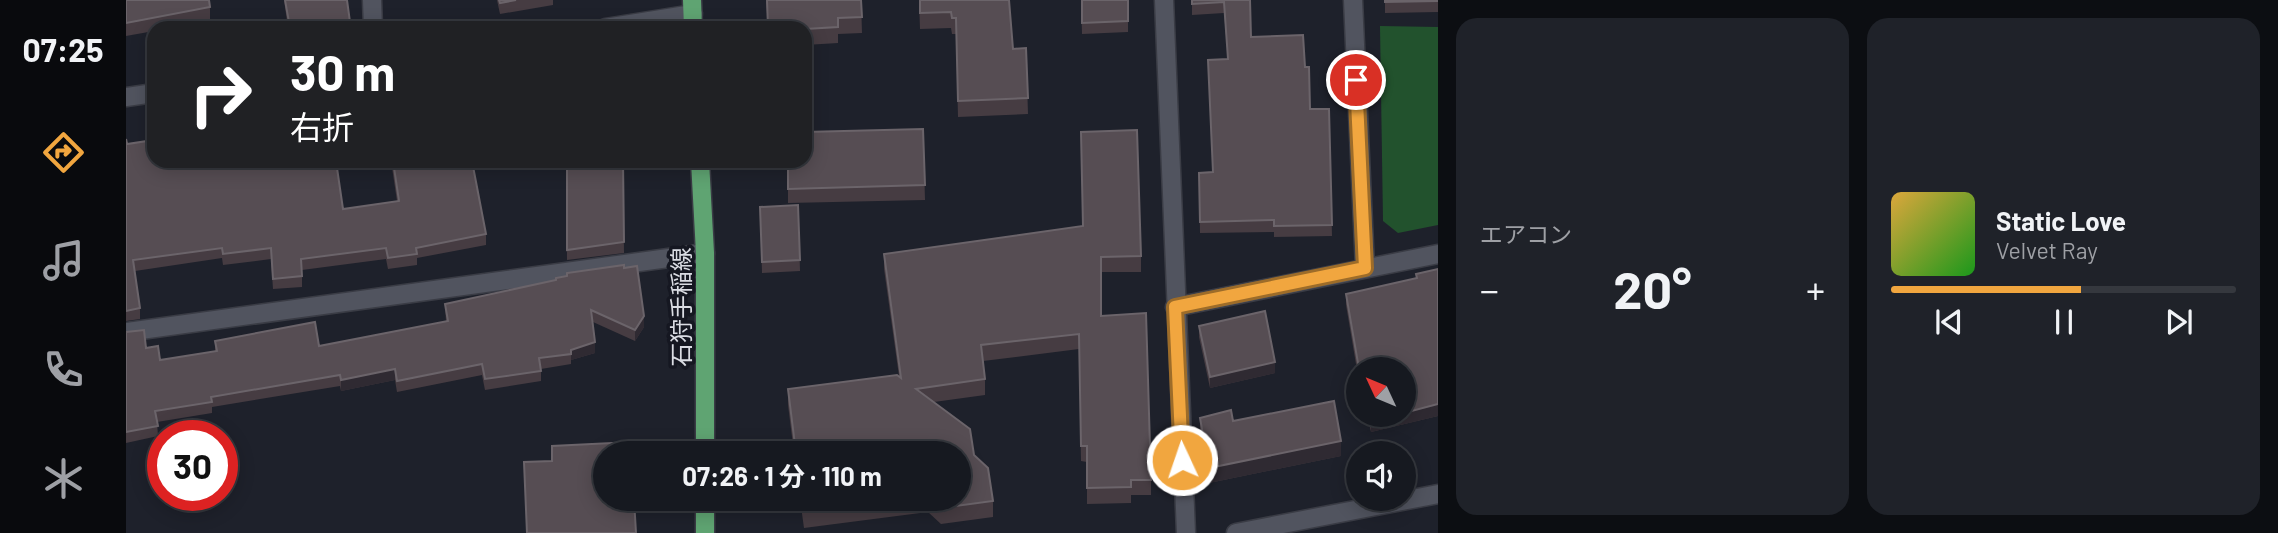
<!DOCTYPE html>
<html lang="ja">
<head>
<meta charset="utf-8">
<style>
	:root { --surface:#161920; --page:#1f2229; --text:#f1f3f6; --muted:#9ea0a5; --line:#35383e; --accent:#f1a63f }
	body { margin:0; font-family:Barlow,"Noto Sans JP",sans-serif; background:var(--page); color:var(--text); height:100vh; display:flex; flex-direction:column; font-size:26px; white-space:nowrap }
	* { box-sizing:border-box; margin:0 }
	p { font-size:23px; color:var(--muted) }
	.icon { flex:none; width:38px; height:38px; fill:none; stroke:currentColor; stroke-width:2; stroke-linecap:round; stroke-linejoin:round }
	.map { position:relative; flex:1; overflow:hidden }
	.details { display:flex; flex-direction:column; gap:18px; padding:18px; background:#0c0e12; width:840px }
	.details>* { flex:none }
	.banner { position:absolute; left:21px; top:21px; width:665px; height:147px; border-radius:21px; box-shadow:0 4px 18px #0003,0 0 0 2px var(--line); background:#202124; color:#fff; overflow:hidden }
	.needle { width:46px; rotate:314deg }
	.controls { position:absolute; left:1220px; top:357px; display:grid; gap:14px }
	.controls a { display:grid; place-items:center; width:70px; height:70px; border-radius:50%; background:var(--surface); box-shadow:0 4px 18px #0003,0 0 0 2px var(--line); font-size:35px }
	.speed { position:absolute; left:21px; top:420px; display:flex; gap:14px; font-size:35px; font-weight:700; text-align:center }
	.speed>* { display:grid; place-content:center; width:91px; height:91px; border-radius:50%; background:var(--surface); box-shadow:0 4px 18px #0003,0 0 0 2px var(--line); line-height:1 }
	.speed .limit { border:10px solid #d22; background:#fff; color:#111 }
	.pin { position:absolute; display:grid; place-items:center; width:60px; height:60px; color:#fff; margin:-30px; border:4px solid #fff; border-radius:50%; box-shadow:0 2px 7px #0007 }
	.me { position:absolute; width:77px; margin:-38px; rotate:357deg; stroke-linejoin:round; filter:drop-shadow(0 0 5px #0008) }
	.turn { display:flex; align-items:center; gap:24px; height:147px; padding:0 28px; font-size:32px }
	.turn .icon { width:91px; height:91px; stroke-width:2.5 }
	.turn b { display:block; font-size:49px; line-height:60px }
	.big { font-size:52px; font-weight:700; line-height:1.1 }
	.details .widget { flex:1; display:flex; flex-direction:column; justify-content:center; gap:10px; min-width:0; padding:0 24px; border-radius:21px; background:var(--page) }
	.song { display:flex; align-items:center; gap:21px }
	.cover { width:84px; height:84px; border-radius:10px; background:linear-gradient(135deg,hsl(40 70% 55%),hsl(120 70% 35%)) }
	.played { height:7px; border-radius:4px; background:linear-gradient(90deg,var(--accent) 55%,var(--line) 55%) }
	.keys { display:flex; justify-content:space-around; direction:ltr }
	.heat { display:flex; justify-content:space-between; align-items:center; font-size:38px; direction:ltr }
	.details .tiles { flex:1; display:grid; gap:18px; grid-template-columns:repeat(2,1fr) }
	.trip { position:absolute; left:467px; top:441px; width:378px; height:70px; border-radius:35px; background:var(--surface); box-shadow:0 4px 18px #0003,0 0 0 2px var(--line); font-weight:700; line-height:70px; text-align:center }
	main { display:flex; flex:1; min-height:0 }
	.dock { display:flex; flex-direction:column; width:126px; justify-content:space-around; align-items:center; background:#090a0d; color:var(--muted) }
	.dock .icon { width:49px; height:49px }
	.dock .on { color:var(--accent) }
	.dock b { font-size:32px; color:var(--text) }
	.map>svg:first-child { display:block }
</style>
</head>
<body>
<main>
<nav class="dock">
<b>07:25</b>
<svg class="icon on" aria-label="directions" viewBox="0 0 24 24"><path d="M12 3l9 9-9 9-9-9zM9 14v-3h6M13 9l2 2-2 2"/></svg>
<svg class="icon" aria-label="music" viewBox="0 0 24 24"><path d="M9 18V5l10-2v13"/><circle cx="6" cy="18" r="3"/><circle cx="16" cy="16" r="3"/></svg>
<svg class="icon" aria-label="phone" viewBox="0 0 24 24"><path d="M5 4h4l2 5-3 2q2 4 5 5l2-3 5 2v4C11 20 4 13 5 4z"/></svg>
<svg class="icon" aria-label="climate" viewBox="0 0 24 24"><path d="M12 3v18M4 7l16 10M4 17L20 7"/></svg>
</nav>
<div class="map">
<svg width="1312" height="533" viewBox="0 0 1312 533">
	<rect width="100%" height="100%" fill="#1e212b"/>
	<polygon fill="#22522d" points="1254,26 1312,27 1312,225 1272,233 1257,221"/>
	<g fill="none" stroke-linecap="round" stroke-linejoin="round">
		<g stroke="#3a3c45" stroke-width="21">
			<g id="minor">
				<polyline points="246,0 247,28"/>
				<polyline points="1038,0 1060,533"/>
				<polyline points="1227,0 1239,268"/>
				<polyline points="479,28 567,14"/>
				<polyline points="0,97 28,93"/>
				<polyline points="1049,307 1312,254"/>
				<polyline points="0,332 579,253"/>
			</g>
		</g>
		<g stroke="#3a3c45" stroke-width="21">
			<polyline id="tertiary" points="1110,533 1312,494"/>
		</g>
		<g stroke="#3a3c45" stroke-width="21">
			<g id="primary">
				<polyline points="566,0 567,28"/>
				<polyline points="574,161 579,253 579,453"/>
				<polyline points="579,499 579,533"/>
			</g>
		</g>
		<use href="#minor" stroke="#51545f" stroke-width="18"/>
		<use href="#tertiary" stroke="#51545f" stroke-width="18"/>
		<use href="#primary" stroke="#5fa472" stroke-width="18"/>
	</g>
	<g fill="#463c42">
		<polygon points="0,0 84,7 84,21 44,28 28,28 28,31 0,36"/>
		<polygon points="158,0 221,0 224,28 162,28"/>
		<polygon points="371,0 427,0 427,5 374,14"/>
		<polygon points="640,0 735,0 736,33 712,34 712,43 679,45 679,28 642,28"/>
		<polygon points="793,0 883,0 887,49 900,48 902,114 832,117 830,34 826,34 825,28 794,29"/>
		<polygon points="955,0 1002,0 1002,32 956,34"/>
		<polygon points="1066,0 1124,0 1125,37 1179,67 1184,109 1203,109 1206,236 1148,237 1148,232 1074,233 1073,173 1087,172 1102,59 1098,13 1066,15"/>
		<polygon points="1259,0 1312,0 1312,12 1259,13"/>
		<polygon points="797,129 799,200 662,203 662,161"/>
		<polygon points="0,139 1,144 28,161 251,161 211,167 217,209 271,201 265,161 346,161 360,234 360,245 291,258 291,265 262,269 260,259 176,270 176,287 147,289 145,259 97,265 96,258 9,271 14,308 14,319 0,321"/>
		<polygon points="440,161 497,161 498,253 441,260"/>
		<polygon points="672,205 674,271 636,273 634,207"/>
		<polygon points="758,254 1015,256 1015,272 975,272 975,316 1025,480 1025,495 1005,495 1005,503 961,504 961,462 955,461 953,349 857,361 859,379 859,395 808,402 848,455 867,501 867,517 815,524 802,512 678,528 674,499 833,499 833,453 668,453 662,405 662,389 773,376 758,269"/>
		<polygon points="498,268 518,327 509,341 467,322 469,353 445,360 445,364 415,369 415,381 359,390 356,375 271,392 269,380 215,391 214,386 86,407 86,413 31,422 32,436 0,443 0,332 34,360 89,351 89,341 193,346 320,322 319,304"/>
		<polygon points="1312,269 1312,416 1245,432 1241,415 1278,415 1278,369 1232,369 1232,376 1220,305 1220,294 1290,279 1290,274"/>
		<polygon points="1073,326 1149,373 1084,388 1073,337"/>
		<polygon points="1074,418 1107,421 1215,456 1083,483 1074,433"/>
	</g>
	<g fill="#2f2a32">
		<polygon points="518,316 518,327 509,341 509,330"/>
		<polygon points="469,342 469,353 445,360 445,350"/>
		<polygon points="1149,362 1149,373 1084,388 1084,377"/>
		<polygon points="269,369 269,380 215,391 215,380"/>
		<polygon points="1312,404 1312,416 1245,432 1245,420 1269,415 1278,415 1278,413"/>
		<polygon points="1215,441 1215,456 1083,483 1083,468"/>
	</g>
	<g fill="#564d53" stroke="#6b646a" stroke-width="2">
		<polygon points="0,0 83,0 84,7 0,23"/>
		<polygon points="159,0 221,0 224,22 178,28 164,28"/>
		<polygon points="373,0 390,0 374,3"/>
		<polygon points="641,0 735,0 736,17 712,18 712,27 679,29 642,28"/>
		<polygon points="794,0 883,0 887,49 900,48 902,98 832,101 830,18 826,18 825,12 794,13"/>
		<polygon points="956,0 1002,0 1002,21 956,23"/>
		<polygon points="1066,0 1124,0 1125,37 1177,35 1179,67 1183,67 1184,109 1203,109 1206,225 1148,226 1148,220 1074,222 1073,173 1087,172 1082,60 1102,59 1098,2 1066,4"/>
		<polygon points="1259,0 1312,0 1312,1 1259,2"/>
		<polygon points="797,129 799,185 662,189 662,161 679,161 679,132"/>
		<polygon points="1011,130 1015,256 975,257 975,316 1020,313 1025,480 1005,480 1005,487 961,488 961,446 955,446 953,334 855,345 859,379 790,389 844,429 848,455 862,468 867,501 815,508 805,499 833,499 833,453 670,453 662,389 771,375 775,378 758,254 957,226 955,132"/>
		<polygon points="0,139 1,144 28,140 28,161 210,161 217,209 273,201 267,161 346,161 360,234 290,248 291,254 262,258 260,248 175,259 176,276 147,279 145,248 97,254 96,248 7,260 14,308 0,311"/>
		<polygon points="441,161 497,161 498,242 441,250"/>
		<polygon points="672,205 674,260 636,262 634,207"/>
		<polygon points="498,265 498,268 511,266 518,316 509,330 465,310 469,342 445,350 445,354 413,358 415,371 359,379 356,364 271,381 269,369 215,380 214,375 85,397 86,402 29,411 32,426 0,432 0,332 18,330 20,348 32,346 34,360 91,351 89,341 189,322 193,346 322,321 319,304 430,280 430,278 441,276 441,273"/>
		<polygon points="1312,269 1312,404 1278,413 1278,369 1233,369 1220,294 1291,278 1290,274"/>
		<polygon points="1139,311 1149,362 1084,377 1073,326"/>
		<polygon points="1208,401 1215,441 1083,468 1074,418 1105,410 1107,421"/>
		<polygon points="1244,415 1269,415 1245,420"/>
		<polygon points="506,442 506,453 480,453 480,499 508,499 510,533 401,533 398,462 426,461 426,446"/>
		<polygon points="676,499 783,499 678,512"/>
	</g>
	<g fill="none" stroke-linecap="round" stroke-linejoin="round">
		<g stroke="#9d6c29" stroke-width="18">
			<polyline id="route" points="1056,460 1049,307 1239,268 1230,80"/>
		</g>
		<use href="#route" stroke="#f1a63f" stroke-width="12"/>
	</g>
	<g text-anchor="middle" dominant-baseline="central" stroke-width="7" stroke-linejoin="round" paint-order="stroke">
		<g font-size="24" fill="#dadce3" stroke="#151721">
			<text transform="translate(554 307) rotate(-90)">石狩手稲線</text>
		</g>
	</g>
</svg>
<div class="controls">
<a><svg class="needle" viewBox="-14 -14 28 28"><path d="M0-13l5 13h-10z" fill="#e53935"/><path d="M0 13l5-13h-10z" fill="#9ea0a5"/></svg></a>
<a><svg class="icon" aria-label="sound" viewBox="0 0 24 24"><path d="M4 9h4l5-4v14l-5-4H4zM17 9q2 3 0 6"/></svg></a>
</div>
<div class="speed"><div class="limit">30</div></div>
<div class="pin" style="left:1230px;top:80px;background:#d93025"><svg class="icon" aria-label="arrive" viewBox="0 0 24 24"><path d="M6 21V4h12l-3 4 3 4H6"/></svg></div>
<svg class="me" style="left:1056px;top:460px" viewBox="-20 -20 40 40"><circle r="17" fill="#f1a63f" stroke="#fff" stroke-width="3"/><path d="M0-11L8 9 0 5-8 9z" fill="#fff"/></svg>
<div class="trip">07:26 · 1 分 · 110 m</div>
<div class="banner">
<div class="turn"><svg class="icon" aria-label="right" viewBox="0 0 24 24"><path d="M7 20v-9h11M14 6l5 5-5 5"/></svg><div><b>30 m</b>右折</div></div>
</div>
</div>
<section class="details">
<div class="tiles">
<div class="widget"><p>エアコン</p>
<div class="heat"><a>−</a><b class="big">20°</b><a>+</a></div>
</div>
<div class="widget">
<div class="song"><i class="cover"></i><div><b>Static Love</b><p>Velvet Ray</p></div></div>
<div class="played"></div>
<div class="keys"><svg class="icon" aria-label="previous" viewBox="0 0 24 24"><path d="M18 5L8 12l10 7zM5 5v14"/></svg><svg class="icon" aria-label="pause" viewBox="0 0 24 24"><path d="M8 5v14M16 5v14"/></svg><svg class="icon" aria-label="next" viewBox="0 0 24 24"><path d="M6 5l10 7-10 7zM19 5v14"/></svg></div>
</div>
</div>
</section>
</main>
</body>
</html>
